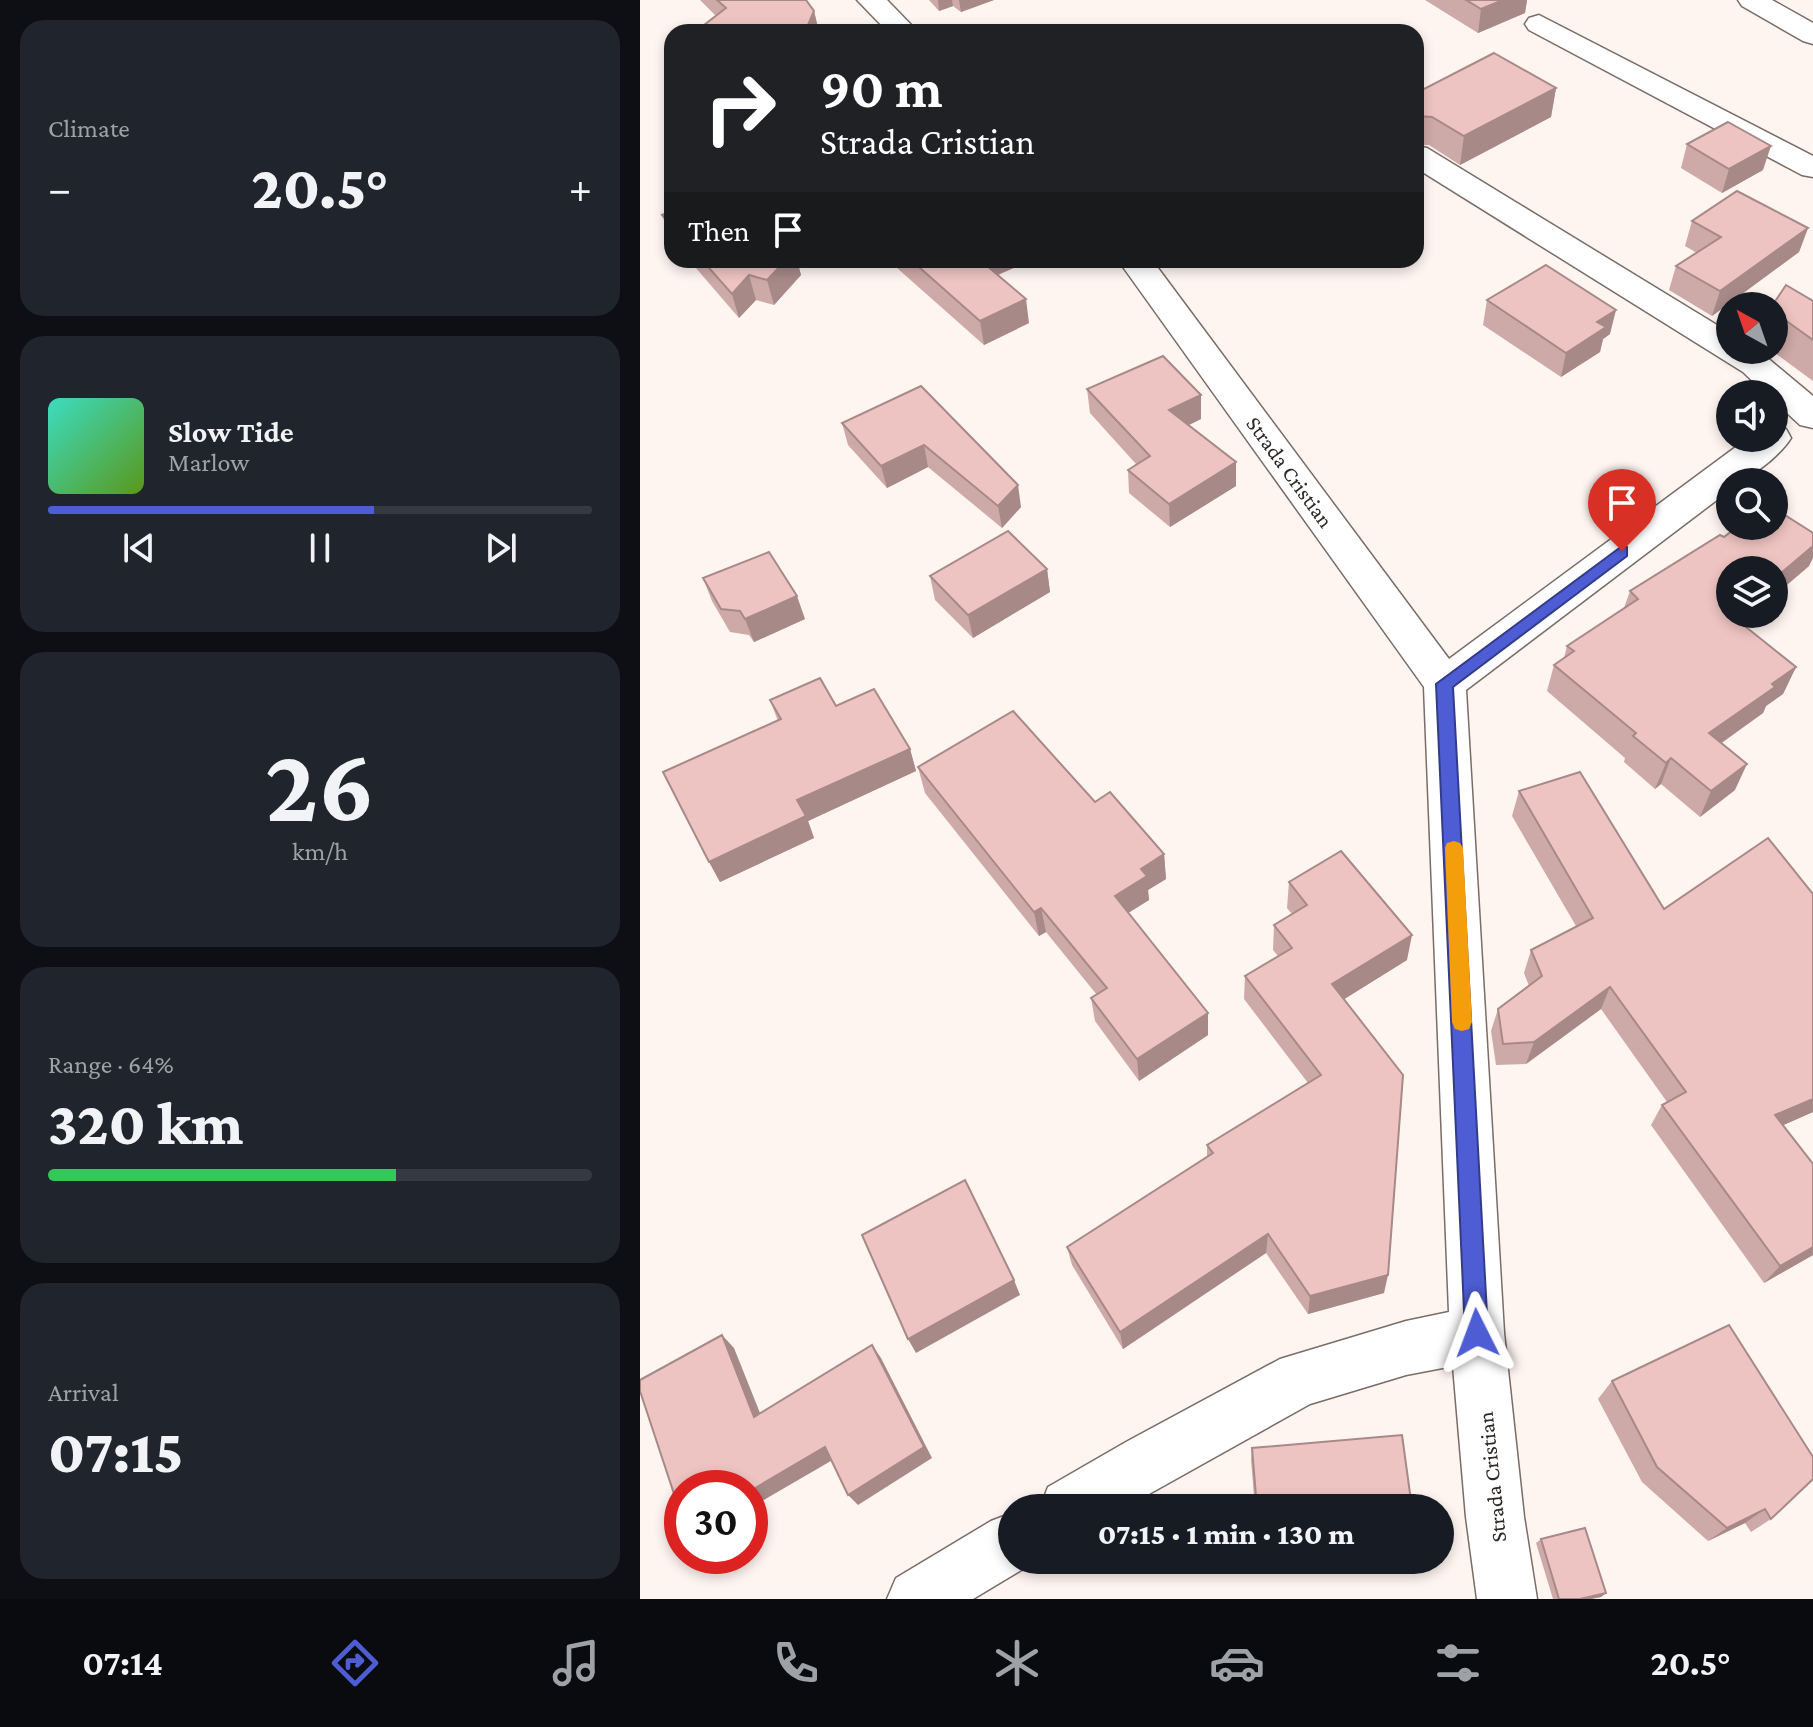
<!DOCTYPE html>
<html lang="en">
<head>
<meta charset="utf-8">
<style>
	:root { --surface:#171b24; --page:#20242c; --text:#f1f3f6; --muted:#9ea1a6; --line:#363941; --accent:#4e5dd3 }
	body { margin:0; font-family:"Crimson Pro",serif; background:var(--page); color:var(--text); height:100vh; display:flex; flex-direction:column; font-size:30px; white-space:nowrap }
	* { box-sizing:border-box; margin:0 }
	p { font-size:26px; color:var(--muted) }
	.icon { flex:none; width:44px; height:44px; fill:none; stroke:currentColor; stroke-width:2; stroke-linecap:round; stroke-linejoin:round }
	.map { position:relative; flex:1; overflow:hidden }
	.side { display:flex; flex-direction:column; gap:20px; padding:20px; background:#0d0f14; width:640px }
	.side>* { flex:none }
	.top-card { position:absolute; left:24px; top:24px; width:760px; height:244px; border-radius:24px; box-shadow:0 4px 12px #0003; background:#202124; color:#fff; overflow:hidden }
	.needle { width:52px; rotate:320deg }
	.buttons { position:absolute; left:1076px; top:292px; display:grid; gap:16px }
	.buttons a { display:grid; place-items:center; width:72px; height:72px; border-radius:50%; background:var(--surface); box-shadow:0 4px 12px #0003; font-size:40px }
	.speed { position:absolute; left:24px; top:1470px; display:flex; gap:16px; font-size:40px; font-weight:700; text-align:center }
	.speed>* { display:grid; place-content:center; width:104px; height:104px; border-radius:50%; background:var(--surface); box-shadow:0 4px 12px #0003; line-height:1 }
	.speed .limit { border:12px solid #d22; background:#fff; color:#111 }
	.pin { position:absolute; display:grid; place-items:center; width:68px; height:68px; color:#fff; margin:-82px -34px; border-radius:50% 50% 50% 0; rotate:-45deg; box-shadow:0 0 8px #0007 }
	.pin .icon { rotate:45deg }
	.me { position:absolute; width:88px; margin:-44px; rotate:357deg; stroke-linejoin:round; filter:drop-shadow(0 0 6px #0008) }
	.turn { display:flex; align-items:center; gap:28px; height:168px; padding:0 24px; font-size:36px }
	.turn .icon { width:104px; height:104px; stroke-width:2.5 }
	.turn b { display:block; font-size:56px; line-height:68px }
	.then { display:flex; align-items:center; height:76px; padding:0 24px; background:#0003; gap:16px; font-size:30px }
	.big { font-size:60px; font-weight:800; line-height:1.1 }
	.side .widget { flex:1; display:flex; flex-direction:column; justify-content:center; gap:12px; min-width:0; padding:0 28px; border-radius:24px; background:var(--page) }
	.side .dial { align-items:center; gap:0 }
	.dial b { font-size:104px; line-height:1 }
	.song { display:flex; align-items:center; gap:24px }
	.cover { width:96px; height:96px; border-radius:12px; background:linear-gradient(135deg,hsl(170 70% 55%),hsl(90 70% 35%)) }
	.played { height:8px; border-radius:4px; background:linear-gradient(90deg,var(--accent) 60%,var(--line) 60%) }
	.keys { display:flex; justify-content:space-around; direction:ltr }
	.heat { display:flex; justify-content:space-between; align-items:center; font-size:44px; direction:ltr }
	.charge { height:12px; border-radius:6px; background:linear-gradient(90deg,#34c759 64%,var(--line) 0) }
	.trip { position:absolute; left:358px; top:1494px; width:456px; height:80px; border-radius:40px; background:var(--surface); box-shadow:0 4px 12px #0003; font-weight:800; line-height:80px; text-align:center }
	.menu { display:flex; height:128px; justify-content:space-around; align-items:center; background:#090b0e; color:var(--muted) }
	.menu .icon { width:56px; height:56px }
	.menu .current { color:var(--accent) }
	.menu b { font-size:36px; color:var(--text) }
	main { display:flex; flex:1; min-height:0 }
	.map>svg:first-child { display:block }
</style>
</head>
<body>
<main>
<section class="side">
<div class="widget"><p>Climate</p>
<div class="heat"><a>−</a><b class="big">20.5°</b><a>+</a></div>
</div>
<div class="widget">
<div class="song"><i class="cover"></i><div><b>Slow Tide</b><p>Marlow</p></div></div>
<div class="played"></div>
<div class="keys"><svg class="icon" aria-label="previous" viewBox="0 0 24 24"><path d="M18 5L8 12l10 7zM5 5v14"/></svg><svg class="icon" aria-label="pause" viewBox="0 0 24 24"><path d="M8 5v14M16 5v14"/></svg><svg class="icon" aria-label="next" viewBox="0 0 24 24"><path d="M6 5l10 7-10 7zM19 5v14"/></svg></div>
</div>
<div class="widget dial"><b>26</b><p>km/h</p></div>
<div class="widget"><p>Range · 64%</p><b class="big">320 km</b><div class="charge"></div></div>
<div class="widget"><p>Arrival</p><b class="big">07:15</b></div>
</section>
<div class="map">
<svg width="1173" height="1599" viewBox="0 0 1173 1599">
	<rect width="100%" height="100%" fill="#fef4f0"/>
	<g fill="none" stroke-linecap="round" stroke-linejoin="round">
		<g stroke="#7a6c66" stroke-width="3">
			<g id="minor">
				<polygon points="217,0 247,0 278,32 248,32"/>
				<polygon points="1098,0 1132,0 1173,23 1173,44 1163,41 1102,6"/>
				<polygon points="899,15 1173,156 1173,177 1162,175 889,30 885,24 889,18"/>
				<polygon points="776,146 787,148 1090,333 1090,350 1118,350 1173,396 1173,428 1160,425 1134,401 1134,394 1126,394 1103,372 776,168"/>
				<path d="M478 260H512L809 659 1108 438H1134V426L1146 429 1151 438C1141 454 1109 482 1090 482V490L826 690 864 1333 884 1517 897 1599H837L826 1517 813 1366 766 1375 670 1404 484 1508H400L408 1487 486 1442 640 1359 766 1321 809 1312 784 687Z"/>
				<polygon points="372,1513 372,1560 394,1560 393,1563 333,1599 247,1599 256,1578 351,1521"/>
			</g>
		</g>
		<use href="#minor" fill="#fff" fill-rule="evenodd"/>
	</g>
	<g fill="#cda9a7">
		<polygon points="60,0 166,0 174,11 179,32 55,32 76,16"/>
		<polygon points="289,0 354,0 321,12 313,6 299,11"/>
		<polygon points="785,0 887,0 885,13 838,33"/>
		<polygon points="916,88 911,117 820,165 789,145 781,145 778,173 776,174 776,93"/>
		<polygon points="1047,144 1123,170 1082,193 1041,168"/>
		<polygon points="32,211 32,241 22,215"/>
		<polygon points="1052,221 1168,228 1159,252 1072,316 1029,290 1036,266 1057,253 1045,246"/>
		<polygon points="49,260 157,260 161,275 134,305 116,300 99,318"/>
		<polygon points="248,260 392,260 358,275 389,323 344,345"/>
		<polygon points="583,260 601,260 591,265"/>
		<polygon points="847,300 970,334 963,339 960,352 921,377 843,325"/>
		<polygon points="1173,301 1173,381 1131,350 1134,350 1134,306"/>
		<polygon points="281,386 381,507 362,528 288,467 247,488 208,445 202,423"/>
		<polygon points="447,389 561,419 549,425 596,486 530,527 489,493 488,470 496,464 450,413"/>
		<polygon points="1084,537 1169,566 1134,596 1134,570 1113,614 1102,624 1156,667 1143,694 1126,706 1123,713 1081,743 1095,790 1060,817 1021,784 1015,789 984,762 985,758 907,691 914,665 924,658 927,646 984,608 990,591"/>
		<polygon points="407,569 410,592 333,638 295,600 290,576"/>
		<polygon points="63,578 165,619 114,642 109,635 90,632 72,601"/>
		<polygon points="130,700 196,706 270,749 276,771 168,821 174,838 80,882 23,772 138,721"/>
		<polygon points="278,767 455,802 524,854 526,879 508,890 509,900 488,913 568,1035 499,1081 455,1021 451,998 457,995 406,932 399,936 285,793"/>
		<polygon points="879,791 1024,909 1173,894 1173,1112 1143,1125 1173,1255 1124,1283 1011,1125 1022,1105 1027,1102 961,1009 886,1064 856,1065 851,1031 858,1009 889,986 884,973 891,950 936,926 872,816"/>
		<polygon points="649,882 767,960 704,999 744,1293 668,1314 626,1253 483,1349 432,1265 427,1247 567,1157 567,1145 668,1083 604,999 605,976 638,956 633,950 634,925 652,914 647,908"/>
		<polygon points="1089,1325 1131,1519 1111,1532 1105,1523 1068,1541 1002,1482 958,1399 972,1381"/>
		<polygon points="612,1448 772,1508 615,1508 611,1460"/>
		<polygon points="901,1539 966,1593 961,1597 951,1599 913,1599 896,1543"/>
		<polygon points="620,1560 697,1560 620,1567"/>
	</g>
	<g fill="#a78988">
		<polygon points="298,0 312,0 313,6 299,11"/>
		<polygon points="319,0 354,0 321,12"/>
		<polygon points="863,0 887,0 885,13 838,33 841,9"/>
		<polygon points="174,11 179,32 165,32"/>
		<polygon points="916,88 911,117 820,165 824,136"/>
		<polygon points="781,145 778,173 776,174 776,147"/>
		<polygon points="1131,146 1123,170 1082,193 1089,169"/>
		<polygon points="1168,228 1159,252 1072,316 1080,291"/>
		<polygon points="146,260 157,260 161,275 134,305 127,280"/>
		<polygon points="338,260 392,260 341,282"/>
		<polygon points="591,260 601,260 591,265"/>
		<polygon points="109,275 116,300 99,318 92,294"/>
		<polygon points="386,299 389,323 344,345 340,321"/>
		<polygon points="976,310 970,334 963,339 960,352 921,377 926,353 957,322"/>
		<polygon points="561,395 561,419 530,434 529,410"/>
		<polygon points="284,445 288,467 247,488 241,466"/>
		<polygon points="596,462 596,486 530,527 529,504"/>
		<polygon points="378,485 381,507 362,528 358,506"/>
		<polygon points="1173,546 1173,558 1169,566 1134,596 1134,579"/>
		<polygon points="407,569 410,592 333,638 328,615"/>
		<polygon points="157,596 165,619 114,642 105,619"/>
		<polygon points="1092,614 1113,614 1080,643 1091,615"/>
		<polygon points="1156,667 1143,694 1126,706 1123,713 1058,760 1069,733 1132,684"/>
		<polygon points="270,749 276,771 168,821 174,838 80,882 69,862 157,800"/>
		<polygon points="1031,758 1021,784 1015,789 1026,763"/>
		<polygon points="1107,764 1095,790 1060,817 1071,791"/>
		<polygon points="524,854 526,879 508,890 509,900 477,920 475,896 501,869"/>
		<polygon points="401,908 406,932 399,936 394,912"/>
		<polygon points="772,935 767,960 690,1008 692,984"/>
		<polygon points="970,987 961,1009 886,1064 894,1042"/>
		<polygon points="568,1013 568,1035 499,1081 497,1059"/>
		<polygon points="1173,1099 1173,1112 1121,1135 1135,1115"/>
		<polygon points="628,1234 626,1253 483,1349 480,1332"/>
		<polygon points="1173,1247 1173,1255 1124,1283 1140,1266"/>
		<polygon points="748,1275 744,1293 668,1314 670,1296"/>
		<polygon points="374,1280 380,1295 276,1353 268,1339"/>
		<polygon points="82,1335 94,1348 126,1428 114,1417"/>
		<polygon points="232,1345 241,1358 292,1458 218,1505 208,1495"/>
		<polygon points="185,1447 196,1458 110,1508 110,1491"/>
		<polygon points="1125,1509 1105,1523 1068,1541 1087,1528"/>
		<polygon points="966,1593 961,1597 951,1599 940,1599"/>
	</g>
	<g fill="#eec4c2" stroke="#a78988" stroke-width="2">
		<polygon points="77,0 166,0 174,11 165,32 55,32 86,8"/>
		<polygon points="826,0 863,0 841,9"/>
		<polygon points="854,53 916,88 824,136 792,117 777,116 776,140 781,145 776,147 776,93"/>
		<polygon points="1088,122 1131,146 1089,169 1047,144"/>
		<polygon points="1097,191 1168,228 1080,291 1036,266 1081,237 1052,221"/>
		<polygon points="32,211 32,226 22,215"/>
		<polygon points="62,260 146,260 127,280 109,275 92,294"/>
		<polygon points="271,260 340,260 386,299 340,321"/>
		<polygon points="906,265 976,310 957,322 966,327 926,353 847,300"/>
		<polygon points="1146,285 1173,301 1173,340 1134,312 1134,306 1132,306"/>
		<polygon points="523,356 561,395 529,410 596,462 529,504 488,470 510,456 447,389"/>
		<polygon points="281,386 378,485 358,506 284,445 241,466 202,423"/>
		<polygon points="1134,508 1173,533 1173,546 1134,579 1134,570 1090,570 1090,614 1092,614 1091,615 1156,667 1132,684 1135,687 1069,733 1107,764 1071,791 1031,758 1026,763 993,736 996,733 914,665 934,651 927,646 998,599 990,591 1080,535 1084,537 1098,526 1134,526"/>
		<polygon points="368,531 407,569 328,615 290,576"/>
		<polygon points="129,552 157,596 105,619 100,611 81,609 63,578"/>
		<polygon points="180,678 196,706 234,689 270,749 157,800 166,816 69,862 23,772 141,719 130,700"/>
		<polygon points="373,711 455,802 470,792 524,854 501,869 507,876 475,896 568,1013 497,1059 451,998 467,988 401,908 394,912 278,767"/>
		<polygon points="940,772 1024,909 1128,838 1173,894 1173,1099 1135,1115 1173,1164 1173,1247 1140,1266 1022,1105 1046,1092 970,987 894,1042 863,1044 858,1009 902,976 891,950 953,918 879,791"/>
		<polygon points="701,851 772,935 692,984 763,1075 748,1275 670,1296 628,1234 480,1332 427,1247 573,1153 567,1145 681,1075 605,976 652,948 634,925 667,905 649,882"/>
		<polygon points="325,1180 374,1280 268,1339 222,1235"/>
		<polygon points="1089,1325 1173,1457 1173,1479 1131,1519 1125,1509 1087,1528 1017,1467 972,1381"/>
		<polygon points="82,1335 114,1417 232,1345 284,1447 208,1495 185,1447 110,1491 110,1488 42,1488 42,1518 0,1391 0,1380"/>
		<polygon points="762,1435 772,1508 617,1508 612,1448"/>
		<polygon points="945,1528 966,1593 940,1599 919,1599 901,1539"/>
	</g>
	<polygon fill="#4e5dd3" stroke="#333c89" stroke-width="2" points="982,546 987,547 987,556 813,687 848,1333 845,1341 837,1344 829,1341 825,1333 796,684"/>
	<polygon fill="#f59e0b" points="814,841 820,843 823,848 832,1022 829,1029 822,1031 815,1029 812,1022 805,848 807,843"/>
	<g text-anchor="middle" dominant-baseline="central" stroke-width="8" stroke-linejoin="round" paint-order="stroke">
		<g font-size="22" fill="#2e2826" stroke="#fff">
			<text transform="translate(650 472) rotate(54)">Strada Cristian</text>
			<text transform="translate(852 1477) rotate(-96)">Strada Cristian</text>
		</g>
	</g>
</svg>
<div class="buttons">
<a><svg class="needle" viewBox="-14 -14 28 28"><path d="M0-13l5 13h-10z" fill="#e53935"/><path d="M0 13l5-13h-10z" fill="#9ea1a6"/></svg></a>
<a><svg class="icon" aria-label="sound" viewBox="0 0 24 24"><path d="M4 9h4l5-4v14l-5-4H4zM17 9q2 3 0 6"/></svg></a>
<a><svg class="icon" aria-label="search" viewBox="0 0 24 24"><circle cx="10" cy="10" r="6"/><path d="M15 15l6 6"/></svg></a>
<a><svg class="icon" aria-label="layers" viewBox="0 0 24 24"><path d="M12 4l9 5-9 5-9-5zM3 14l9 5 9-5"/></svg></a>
</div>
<div class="speed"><div class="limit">30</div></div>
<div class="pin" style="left:982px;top:551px;background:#d93025"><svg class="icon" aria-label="arrive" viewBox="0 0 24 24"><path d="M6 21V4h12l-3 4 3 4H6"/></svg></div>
<svg class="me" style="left:837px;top:1333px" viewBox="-20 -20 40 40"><path d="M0-17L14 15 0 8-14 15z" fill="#4e5dd3" stroke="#fff" stroke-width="4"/></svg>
<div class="trip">07:15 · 1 min · 130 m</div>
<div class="top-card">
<div class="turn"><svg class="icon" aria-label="right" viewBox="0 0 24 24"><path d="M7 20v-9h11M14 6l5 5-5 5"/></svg><div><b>90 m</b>Strada Cristian</div></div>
<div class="then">Then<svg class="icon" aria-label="arrive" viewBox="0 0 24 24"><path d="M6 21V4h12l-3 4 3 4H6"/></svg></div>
</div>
</div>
</main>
<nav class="menu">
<b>07:14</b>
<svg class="icon current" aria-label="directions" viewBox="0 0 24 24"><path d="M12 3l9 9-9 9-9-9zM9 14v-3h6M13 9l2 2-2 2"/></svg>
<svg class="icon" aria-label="music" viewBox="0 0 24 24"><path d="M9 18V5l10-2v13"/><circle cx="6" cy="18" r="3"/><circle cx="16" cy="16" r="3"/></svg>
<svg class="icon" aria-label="phone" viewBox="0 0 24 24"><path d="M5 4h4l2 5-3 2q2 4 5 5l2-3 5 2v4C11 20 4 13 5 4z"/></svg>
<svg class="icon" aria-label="climate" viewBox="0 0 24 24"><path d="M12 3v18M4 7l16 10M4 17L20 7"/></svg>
<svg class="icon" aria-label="car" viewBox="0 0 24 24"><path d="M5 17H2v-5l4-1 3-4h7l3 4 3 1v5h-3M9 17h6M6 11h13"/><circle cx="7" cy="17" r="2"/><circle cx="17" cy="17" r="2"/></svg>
<svg class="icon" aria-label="filters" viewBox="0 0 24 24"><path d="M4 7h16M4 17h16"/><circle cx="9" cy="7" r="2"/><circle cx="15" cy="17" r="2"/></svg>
<b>20.5°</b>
</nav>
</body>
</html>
